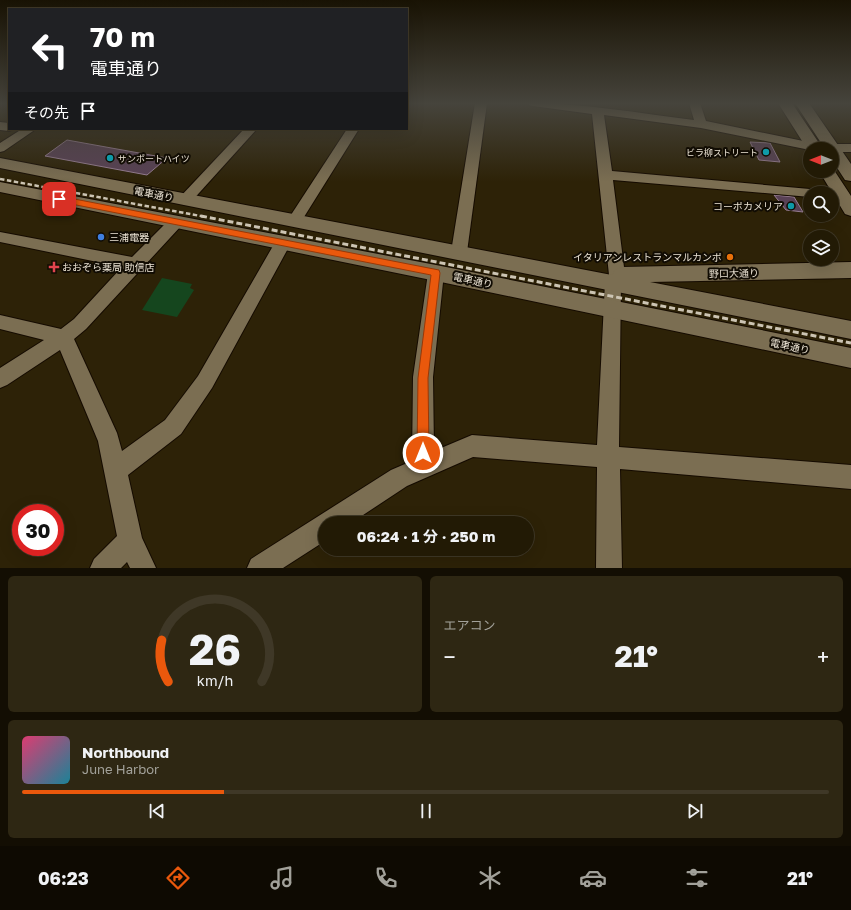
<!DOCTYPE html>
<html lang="ja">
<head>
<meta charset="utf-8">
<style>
	:root { --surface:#221a05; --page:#2e2713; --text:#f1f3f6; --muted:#a2a19a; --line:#3f3827; --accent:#ea580c }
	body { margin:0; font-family:"Golos Text","Noto Sans JP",sans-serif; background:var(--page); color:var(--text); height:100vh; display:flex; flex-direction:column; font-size:15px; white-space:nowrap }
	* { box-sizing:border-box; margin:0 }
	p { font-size:13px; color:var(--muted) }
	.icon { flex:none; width:22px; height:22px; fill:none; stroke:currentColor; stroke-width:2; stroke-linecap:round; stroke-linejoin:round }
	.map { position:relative; height:568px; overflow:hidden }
	.sheet { display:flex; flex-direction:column; gap:8px; padding:8px; background:#130e03; flex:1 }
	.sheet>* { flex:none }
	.banner { position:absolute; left:8px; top:8px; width:400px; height:122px; border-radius:0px; box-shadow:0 4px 16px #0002,0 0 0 1px var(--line); background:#202124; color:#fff; overflow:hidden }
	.needle { width:26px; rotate:270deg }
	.buttons { position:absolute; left:803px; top:142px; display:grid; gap:8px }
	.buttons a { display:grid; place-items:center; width:36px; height:36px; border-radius:50%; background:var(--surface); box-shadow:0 4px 16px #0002,0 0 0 1px var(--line); font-size:20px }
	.speed { position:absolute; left:12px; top:504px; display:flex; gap:8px; font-size:20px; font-weight:700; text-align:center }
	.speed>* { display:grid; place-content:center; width:52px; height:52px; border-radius:50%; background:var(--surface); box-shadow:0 4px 16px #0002,0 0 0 1px var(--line); line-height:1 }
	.speed .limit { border:6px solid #d22; background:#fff; color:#111 }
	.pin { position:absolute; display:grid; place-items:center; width:34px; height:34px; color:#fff; margin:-17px; border-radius:8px; box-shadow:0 2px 6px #0006 }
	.me { position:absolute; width:44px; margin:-22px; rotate:0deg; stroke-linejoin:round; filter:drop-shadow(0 0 3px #0008) }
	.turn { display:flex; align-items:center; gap:14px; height:84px; padding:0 16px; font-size:18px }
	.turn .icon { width:52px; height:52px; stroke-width:2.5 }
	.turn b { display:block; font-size:28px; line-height:34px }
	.then { display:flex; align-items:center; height:38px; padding:0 16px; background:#0003; gap:8px; font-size:15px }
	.big { font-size:30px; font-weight:700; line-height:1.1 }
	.sheet .card { flex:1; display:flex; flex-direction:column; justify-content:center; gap:6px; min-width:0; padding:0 14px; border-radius:6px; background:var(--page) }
	.sheet .dial { align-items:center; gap:0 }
	.dial svg { height:104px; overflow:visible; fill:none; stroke:var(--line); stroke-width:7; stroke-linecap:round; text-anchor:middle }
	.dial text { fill:var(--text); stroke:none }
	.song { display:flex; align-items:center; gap:12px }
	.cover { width:48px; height:48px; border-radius:6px; background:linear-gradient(135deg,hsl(340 70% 55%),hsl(190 70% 35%)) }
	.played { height:4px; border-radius:2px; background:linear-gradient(90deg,var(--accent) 25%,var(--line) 25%) }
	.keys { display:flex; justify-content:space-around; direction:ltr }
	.heat { display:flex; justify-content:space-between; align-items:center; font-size:22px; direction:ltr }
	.sheet .tiles { flex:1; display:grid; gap:8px; grid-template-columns:1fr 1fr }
	.card:last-child { grid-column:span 2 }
	.trip { position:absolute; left:318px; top:516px; width:216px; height:40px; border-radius:20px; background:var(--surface); box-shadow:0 4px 16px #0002,0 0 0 1px var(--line); font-weight:700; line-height:40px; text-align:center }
	.menu { display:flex; height:64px; justify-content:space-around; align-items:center; background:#0e0a02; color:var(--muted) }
	.menu .icon { width:28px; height:28px }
	.menu .selected { color:var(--accent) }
	.menu b { font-size:18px; color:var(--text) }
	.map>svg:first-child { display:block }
</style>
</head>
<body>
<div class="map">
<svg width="851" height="568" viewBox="0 0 851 568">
	<rect width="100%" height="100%" fill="#2d2207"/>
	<polygon fill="#15461e" points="162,278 192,284 190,288 194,290 177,317 142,310"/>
	<g fill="#594155" stroke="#997f95">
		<polygon points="67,140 167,158 147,175 45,156"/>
		<polygon points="750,142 770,143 780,162 759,160"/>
		<polygon points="774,195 794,197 803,212 786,210"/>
	</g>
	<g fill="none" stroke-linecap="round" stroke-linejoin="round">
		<g stroke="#150b00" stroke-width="2">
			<g id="minor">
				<polygon points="475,103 487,103 467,252 465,256 459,258 453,256 451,252"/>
				<path d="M528 103C583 103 638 113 694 120L689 103H700L706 121 818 144 820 147 819 149 810 150 701 128 604 115 612 171 810 189 815 190 817 193H810V197L613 180 625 275 621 282 619 447 851 465V489L620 469 622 568H596L597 467 473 457 407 486 351 523H325V541L283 568H247L251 559 391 470 412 461 413 377 428 273 430 269 436 267 442 269 444 273 433 377 434 451 472 435 597 445 605 282 609 275 592 114 533 106 529 105Z"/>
				<polygon points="0,122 9,123 9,129 14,129 9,131 0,130"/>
				<polygon points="22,129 36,129 4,151 0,152 0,143"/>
				<polygon points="244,129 257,129 190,203 185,205 180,203 178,200 180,197"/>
				<polygon points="347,129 359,129 299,225 294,226 289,225 287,221"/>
				<polygon points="831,144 851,144 851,152 832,152 832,149 825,149 827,145"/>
				<polygon points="176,217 181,218 184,222 181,226 86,329 74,339 117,433 122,451 165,420 198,376 277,239 283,238 289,239 291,243 212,388 181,434 128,475 142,538 156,568 130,568 127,562 121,568 90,568 94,559 117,536 98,441 60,350 7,385 0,388 0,368 44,340 0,329 0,315 61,329 74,319 122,267 0,242 0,232 132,257 171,218"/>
			</g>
		</g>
		<g stroke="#150b00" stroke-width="2">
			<g id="tertiary">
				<polygon points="778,103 792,103 823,149 810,149 809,152"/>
				<polygon points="795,103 809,103 851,164 851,181 845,180 832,160 832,149 825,149"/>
				<polygon points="0,158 612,275 615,270 622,267 851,262 851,278 650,282 851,321 851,339 0,168"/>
				<polygon points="832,167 851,196 851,216 845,214 819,171 832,171"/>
				<polygon points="0,182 436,265 851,348 851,368 436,281 0,192"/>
			</g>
		</g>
		<use href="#minor" fill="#7b6e52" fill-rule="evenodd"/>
		<use href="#tertiary" fill="#7b6e52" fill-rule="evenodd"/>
		<polyline stroke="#ccc4b3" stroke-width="2.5" stroke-dasharray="4.5 2.5" stroke-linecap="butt" points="0,179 206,217"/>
		<polyline stroke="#ccc4b3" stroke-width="3" stroke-dasharray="6 3" stroke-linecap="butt" points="201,216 851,343"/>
	</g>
	<linearGradient id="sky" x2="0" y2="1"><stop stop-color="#191304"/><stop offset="0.57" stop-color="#46443c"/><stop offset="1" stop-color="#46443c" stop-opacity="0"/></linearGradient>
	<rect width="851" height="182" fill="url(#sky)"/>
	<polygon fill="#ea580c" stroke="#983908" points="59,196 439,270 440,273 428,378 429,453 427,457 423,459 419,457 417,453 418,378 431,275 56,201 56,197"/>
	<g fill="#0f9aa8" stroke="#110c03" stroke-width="1.5">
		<circle cx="766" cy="152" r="4"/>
		<circle cx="110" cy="158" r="4"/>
		<circle cx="791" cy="206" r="4"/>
	</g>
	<circle fill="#3f7fe0" stroke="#110c03" stroke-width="1.5" cx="101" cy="237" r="4"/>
	<circle fill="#e8710a" stroke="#110c03" stroke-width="1.5" cx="730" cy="257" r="4"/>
	<path fill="#e0444e" stroke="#110c03" stroke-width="1.5" d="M52 261h4v4h4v4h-4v4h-4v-4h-4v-4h4z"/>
	<g text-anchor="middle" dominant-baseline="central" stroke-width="4" stroke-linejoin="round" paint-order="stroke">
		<g font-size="9" fill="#ebe3d4" stroke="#110c03" text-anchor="end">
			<text x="758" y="152">ビラ柳ストリート</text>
			<text x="118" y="158" text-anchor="start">サンポートハイツ</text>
		</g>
		<g font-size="10" fill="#ebe3d4" stroke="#110c03">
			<text transform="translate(154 194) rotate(11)">電車通り</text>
			<text transform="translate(734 273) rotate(-1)">野口大通り</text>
			<text transform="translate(473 280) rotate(12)">電車通り</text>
			<text transform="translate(790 346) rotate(12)">電車通り</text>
		</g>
		<g font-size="10" fill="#ebe3d4" stroke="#110c03" text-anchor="end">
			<text x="783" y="206">コーポカメリア</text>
			<text x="109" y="237" text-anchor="start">三浦電器</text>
			<text x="722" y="257">イタリアンレストランマルカンポ</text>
			<text x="62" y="267" text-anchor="start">おおぞら薬局 助信店</text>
		</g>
	</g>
</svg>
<div class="buttons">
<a><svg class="needle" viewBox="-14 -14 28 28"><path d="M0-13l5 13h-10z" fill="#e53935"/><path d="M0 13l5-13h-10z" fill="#a2a19a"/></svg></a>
<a><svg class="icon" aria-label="search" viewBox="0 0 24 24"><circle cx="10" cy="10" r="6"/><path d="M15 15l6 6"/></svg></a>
<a><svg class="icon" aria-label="layers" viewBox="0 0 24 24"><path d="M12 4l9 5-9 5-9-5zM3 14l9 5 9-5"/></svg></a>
</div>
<div class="speed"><div class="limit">30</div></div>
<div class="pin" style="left:59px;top:199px;background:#d93025"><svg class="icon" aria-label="arrive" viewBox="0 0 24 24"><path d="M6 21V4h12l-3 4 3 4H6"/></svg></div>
<svg class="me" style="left:423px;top:453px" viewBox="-20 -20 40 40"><circle r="17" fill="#ea580c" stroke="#fff" stroke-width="3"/><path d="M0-11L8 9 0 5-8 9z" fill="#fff"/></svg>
<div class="trip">06:24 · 1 分 · 250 m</div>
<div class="banner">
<div class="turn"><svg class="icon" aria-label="left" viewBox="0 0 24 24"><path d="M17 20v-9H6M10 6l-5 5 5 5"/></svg><div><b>70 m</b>電車通り</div></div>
<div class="then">その先<svg class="icon" aria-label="arrive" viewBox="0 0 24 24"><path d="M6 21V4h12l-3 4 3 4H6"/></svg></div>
</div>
</div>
<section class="sheet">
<div class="tiles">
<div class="card dial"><svg viewBox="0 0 100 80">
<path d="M14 69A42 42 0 1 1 86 69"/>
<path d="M14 69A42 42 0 0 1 9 37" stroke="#ea580c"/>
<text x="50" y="56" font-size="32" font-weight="700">26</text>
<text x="50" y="72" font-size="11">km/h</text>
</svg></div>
<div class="card"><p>エアコン</p>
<div class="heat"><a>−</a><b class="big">21°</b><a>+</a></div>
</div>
<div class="card">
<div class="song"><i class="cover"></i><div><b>Northbound</b><p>June Harbor</p></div></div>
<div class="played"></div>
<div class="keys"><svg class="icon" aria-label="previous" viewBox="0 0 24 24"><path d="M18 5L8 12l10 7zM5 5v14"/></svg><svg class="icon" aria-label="pause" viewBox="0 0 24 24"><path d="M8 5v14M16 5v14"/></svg><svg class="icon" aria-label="next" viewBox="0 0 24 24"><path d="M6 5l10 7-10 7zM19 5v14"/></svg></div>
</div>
</div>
</section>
<nav class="menu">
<b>06:23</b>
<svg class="icon selected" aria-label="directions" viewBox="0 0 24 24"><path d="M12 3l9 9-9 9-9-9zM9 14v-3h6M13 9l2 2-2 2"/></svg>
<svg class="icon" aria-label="music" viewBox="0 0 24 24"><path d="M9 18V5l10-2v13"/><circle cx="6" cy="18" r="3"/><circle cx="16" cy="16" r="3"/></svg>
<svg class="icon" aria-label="phone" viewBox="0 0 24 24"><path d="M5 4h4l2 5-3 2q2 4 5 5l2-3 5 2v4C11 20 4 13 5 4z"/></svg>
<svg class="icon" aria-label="climate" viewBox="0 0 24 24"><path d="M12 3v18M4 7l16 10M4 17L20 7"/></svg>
<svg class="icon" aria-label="car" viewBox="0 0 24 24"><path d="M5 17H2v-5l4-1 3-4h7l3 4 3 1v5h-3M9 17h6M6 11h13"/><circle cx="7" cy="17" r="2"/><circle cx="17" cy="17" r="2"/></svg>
<svg class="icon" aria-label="filters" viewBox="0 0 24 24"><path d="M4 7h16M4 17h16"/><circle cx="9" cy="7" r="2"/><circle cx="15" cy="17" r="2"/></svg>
<b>21°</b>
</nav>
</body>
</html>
